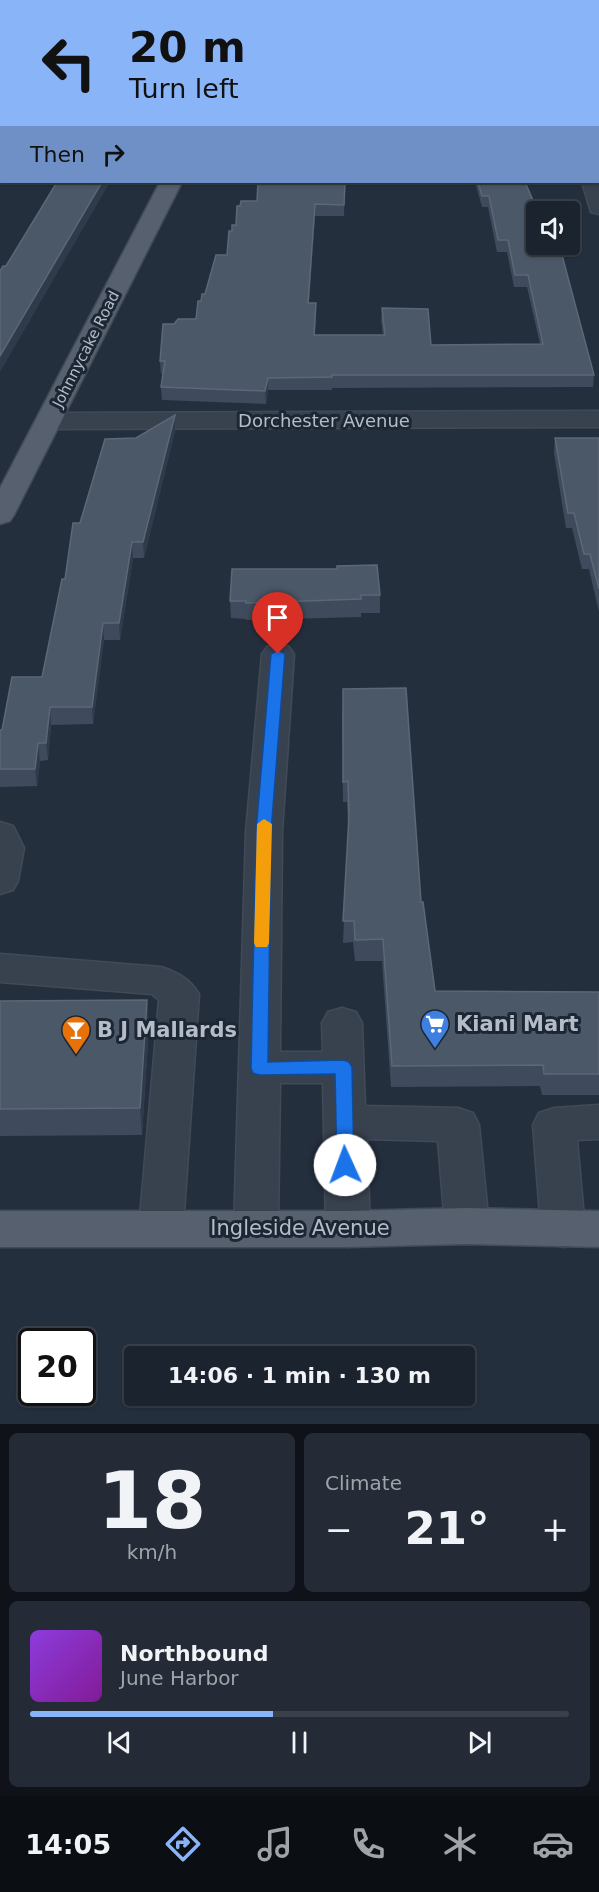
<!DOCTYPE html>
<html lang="en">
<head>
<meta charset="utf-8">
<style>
	:root { --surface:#1b232e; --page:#242b36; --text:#f1f3f6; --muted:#a0a4aa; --line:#39404a; --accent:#8ab4f8 }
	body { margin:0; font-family:"DejaVu Sans",sans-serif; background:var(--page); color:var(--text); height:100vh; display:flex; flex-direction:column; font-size:22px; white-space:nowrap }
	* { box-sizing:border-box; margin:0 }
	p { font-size:20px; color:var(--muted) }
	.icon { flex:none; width:33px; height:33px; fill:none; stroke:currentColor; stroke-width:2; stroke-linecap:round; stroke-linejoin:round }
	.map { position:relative; height:1424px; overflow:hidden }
	.drawer { display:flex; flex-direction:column; gap:9px; padding:9px; background:#0f1319; flex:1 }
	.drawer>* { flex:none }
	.hud { position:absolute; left:0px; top:0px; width:600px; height:183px; box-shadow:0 2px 4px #0004,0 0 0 2px var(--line); background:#8ab4f8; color:#111; overflow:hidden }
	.buttons { position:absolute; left:526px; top:201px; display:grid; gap:12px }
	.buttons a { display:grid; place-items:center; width:54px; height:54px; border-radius:6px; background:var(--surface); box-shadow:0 2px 4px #0004,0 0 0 2px var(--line); font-size:30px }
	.speed { position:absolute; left:18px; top:1328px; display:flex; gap:12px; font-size:30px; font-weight:700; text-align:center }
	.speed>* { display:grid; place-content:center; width:78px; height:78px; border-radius:50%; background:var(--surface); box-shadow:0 2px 4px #0004,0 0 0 2px var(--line); line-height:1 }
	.speed .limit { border:3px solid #111; border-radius:9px; background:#fff; color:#111 }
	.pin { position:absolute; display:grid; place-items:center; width:51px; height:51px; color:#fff; margin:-62px -26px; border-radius:50% 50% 50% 0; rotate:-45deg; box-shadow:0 0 6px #0007 }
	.pin .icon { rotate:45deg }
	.me { position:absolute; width:66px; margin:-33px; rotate:358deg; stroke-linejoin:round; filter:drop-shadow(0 0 4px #0008) }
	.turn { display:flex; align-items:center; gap:21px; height:126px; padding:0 30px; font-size:27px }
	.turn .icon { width:78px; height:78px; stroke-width:2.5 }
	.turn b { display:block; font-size:42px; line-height:51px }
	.then { display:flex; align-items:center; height:57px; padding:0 30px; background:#0003; gap:12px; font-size:22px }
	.big { font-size:45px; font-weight:800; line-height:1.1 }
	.drawer .tile { flex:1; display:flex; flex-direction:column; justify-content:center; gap:9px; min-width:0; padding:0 21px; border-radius:9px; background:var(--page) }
	.drawer .dial { align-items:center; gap:0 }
	.dial b { font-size:78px; line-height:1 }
	.song { display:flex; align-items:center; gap:18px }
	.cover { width:72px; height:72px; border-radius:9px; background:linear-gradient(135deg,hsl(270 70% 55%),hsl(290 70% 35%)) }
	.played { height:6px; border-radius:3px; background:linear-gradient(90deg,var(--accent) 45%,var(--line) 45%) }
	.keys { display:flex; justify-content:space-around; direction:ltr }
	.heat { display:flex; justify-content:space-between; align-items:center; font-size:33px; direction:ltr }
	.drawer .tiles { flex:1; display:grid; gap:9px; grid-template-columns:1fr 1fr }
	.tile:last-child { grid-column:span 2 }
	.trip { position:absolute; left:124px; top:1346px; width:351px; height:60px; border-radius:6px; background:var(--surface); box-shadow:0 2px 4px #0004,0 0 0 2px var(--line); font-weight:800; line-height:60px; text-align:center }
	.tabs { display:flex; height:96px; justify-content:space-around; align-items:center; background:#0b0e12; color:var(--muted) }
	.tabs .icon { width:42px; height:42px }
	.tabs .active { color:var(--accent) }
	.tabs b { font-size:27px; color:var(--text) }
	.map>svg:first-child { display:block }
</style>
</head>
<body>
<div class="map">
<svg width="599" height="1424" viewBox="0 0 599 1424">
	<rect width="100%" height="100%" fill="#242f3e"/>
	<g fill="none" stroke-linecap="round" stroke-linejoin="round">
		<g stroke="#414a57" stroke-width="3">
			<g id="minor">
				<rect x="0" y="50" width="2" height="12"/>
				<polygon points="598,177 599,177 599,214 591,212 582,182 598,182"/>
				<polygon points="599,411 599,427 49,429 40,427 36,421 40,415 49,413"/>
				<polygon points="278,644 289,647 294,654 282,832 280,1052 323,1052 322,1023 328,1012 342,1008 356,1012 362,1023 365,1106 458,1108 473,1113 479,1125 489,1226 483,1239 467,1244 451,1239 445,1226 438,1141 367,1139 370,1229 364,1242 348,1247 332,1242 326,1229 323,1083 280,1083 278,1228 272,1241 256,1246 240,1241 234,1228 246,832 262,654 267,647"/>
				<polygon points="0,822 13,826 24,848 18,881 13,890 0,894"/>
				<path d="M0 954 161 967C177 972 190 979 199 994L183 1228 177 1241 161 1246 145 1241 139 1228 159 1000 152 994 0 982Z"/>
				<polygon points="599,1105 599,1139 577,1140 585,1229 579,1242 563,1247 547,1242 541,1229 533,1125 539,1113 554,1108"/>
			</g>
		</g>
		<g stroke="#414a57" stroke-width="3">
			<g id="major">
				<rect x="254" y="0" width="18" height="2"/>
				<polygon points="160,182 182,182 14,515 10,521 0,524 0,488"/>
				<polygon points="467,1208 599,1211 599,1247 467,1244 348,1247 0,1247 0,1211 348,1211"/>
			</g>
		</g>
		<use href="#minor" fill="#38414e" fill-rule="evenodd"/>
		<use href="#major" fill="#56606e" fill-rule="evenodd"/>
	</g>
	<g fill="#3f4b5c">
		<polygon points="0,0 2,2 2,38 0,38"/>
		<polygon points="474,0 599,0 599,44 598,2 476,2"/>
		<polygon points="2,71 2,175 0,175 0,73"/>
		<polygon points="345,182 344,216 315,216 309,303 316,315 315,335 383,335 381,321 382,308 431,345 540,344 527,287 514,287 507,252 497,252 488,207 482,207 475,182 407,182 531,182 525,182 594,375 593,387 332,388 332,390 268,390 266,404 162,400 161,387 163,374 161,374 160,361 174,324 196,319 201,301 227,255 232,231 236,225 240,206 257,201"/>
		<polygon points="175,431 144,558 133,558 120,640 104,640 93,724 51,725 48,760 40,761 37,786 0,787 0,730 2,730 42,677 65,579 80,523 136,438"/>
		<polygon points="555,438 599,438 599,612 589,569 582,569 572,528 566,528 554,453"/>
		<polygon points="337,569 380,595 380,613 361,613 361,617 246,620 246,619 231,618 230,601"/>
		<polygon points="342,709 421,902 435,991 599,992 599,1095 542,1095 540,1086 391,1087 382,961 355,961 353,942 343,943 348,828 347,802 343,802"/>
		<polygon points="147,1000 149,1027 142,1135 0,1136 0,1001"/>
	</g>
	<g fill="#2f3b4b">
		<polygon points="102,182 110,182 0,372 0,356"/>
		<polygon points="315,204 315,216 308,315 308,303"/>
		<polygon points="268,378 268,390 266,404 265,391"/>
		<polygon points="175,415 175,431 144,558 143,542"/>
		<polygon points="132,542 133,558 120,640 119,623"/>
		<polygon points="103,623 104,640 93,724 92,707"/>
		<polygon points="50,707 51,725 48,760 46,743"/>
		<polygon points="38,743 40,761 37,786 35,769"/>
		<polygon points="147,1000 149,1027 142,1135 140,1108"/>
	</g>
	<g fill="#4b5868" stroke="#5c6777" stroke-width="1.5">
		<polygon points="0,0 157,0 157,2 2,2 2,27 0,27"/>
		<polygon points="177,0 208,0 207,2 176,2"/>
		<polygon points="314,0 357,0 356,2 313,2"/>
		<polygon points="489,0 599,0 599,10 598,2 492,2"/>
		<rect x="598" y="47" width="1" height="25"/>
		<polygon points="2,71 2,162 0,162 0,73"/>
		<polygon points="57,182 102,182 0,356 0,271 3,266 6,266"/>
		<polygon points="258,182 345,182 344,205 315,204 308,303 316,303 314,335 385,335 382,308 428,309 431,345 543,344 528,275 515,275 508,240 498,240 489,196 482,196 478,182 525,182 538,212 537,244 552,244 554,250 558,250 560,255 562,255 594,375 332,375 332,377 268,378 265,391 161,387 165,361 160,361 163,324 174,324 178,319 196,319 198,301 201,301 202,294 205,294 216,255 227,255 229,231 232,231 232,225 236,225 237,206 240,206 241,201 257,201"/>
		<polygon points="175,415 143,542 132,542 119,623 103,623 92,707 50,707 46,743 38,743 35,769 0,769 0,730 2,730 12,677 42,677 62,579 65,579 73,523 80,523 105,439 136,438"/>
		<polygon points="555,438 599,438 599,589 590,554 584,554 574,513 568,513"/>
		<polygon points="377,565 380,595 361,595 361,599 246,603 246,601 230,601 232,569 337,569 337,566"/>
		<polygon points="406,688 421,902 423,902 435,991 599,992 599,1074 544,1074 543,1065 392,1066 383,939 355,940 354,921 343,921 349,816 348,781 343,782 343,689"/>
		<polygon points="147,1000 140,1108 0,1109 0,1001"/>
	</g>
	<polygon fill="#1a73e8" stroke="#114b97" stroke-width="1.5" points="278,650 285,654 271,832 268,1062 343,1060 349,1062 352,1067 354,1165 352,1170 345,1172 339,1170 337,1165 335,1074 259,1075 253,1073 251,1068 256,832 271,654"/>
	<polygon fill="#f59e0b" points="264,819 272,824 269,943 267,947 256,947 254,943 257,824"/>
	<defs>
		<g id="supermarket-pin" transform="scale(1.5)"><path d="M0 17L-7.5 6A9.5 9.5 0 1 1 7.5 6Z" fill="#3f7fe0" stroke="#1d2633"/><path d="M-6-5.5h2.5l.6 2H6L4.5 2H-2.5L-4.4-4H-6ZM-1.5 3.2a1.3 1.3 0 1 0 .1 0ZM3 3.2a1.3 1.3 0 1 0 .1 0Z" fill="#fff"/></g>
		<g id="bar-pin" transform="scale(1.5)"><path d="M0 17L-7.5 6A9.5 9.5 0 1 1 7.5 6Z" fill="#e8710a" stroke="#1d2633"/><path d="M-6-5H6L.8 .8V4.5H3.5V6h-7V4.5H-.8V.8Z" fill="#fff"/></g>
	</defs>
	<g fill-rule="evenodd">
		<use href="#supermarket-pin" x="435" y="1024"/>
		<use href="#bar-pin" x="76" y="1030"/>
	</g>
	<g text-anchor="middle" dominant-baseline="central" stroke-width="6" stroke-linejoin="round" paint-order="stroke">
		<g font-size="15" fill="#b4bcc9" stroke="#1d2633">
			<text transform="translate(86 349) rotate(-63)">Johnnycake Road</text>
		</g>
		<g font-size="18" fill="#b4bcc9" stroke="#1d2633">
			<text x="324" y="420">Dorchester Avenue</text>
		</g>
		<g font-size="21" font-weight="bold" fill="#b4bcc9" stroke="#1d2633" text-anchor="start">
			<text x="456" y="1024">Kiani Mart</text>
			<text x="97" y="1030">B J Mallards</text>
		</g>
		<g font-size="21" fill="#b4bcc9" stroke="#1d2633">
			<text x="300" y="1228">Ingleside Avenue</text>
		</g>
	</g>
</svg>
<div class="buttons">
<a><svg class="icon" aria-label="sound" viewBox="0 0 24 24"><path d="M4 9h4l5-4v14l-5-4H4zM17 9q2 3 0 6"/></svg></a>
</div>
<div class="speed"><div class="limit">20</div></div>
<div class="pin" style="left:278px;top:654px;background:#d93025"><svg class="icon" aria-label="arrive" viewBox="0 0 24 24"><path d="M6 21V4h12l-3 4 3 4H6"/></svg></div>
<svg class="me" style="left:345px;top:1165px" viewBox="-20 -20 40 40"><circle r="19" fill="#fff"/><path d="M0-13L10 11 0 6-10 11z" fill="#1a73e8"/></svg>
<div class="trip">14:06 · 1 min · 130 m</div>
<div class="hud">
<div class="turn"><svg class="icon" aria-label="left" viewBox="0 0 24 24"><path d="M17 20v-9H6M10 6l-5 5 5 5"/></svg><div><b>20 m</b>Turn left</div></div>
<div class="then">Then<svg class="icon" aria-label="right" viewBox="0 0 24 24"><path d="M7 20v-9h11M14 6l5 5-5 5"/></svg></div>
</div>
</div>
<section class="drawer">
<div class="tiles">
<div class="tile dial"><b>18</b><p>km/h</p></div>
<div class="tile"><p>Climate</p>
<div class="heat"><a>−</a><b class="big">21°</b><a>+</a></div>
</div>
<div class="tile">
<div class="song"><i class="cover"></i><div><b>Northbound</b><p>June Harbor</p></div></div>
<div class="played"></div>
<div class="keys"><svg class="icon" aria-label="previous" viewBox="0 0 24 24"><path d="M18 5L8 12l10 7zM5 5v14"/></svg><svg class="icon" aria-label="pause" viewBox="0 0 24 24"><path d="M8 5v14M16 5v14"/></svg><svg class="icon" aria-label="next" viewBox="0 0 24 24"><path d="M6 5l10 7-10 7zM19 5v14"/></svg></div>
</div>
</div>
</section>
<nav class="tabs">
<b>14:05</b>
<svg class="icon active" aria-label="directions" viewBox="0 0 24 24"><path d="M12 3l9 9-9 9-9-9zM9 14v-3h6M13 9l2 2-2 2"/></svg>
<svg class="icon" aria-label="music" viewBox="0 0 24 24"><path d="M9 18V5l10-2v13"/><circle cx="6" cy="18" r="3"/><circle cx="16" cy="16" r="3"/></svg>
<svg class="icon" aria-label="phone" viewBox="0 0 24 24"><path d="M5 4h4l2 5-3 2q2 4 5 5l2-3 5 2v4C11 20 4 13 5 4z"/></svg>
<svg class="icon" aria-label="climate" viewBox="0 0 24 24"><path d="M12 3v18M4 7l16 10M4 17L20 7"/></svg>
<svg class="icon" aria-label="car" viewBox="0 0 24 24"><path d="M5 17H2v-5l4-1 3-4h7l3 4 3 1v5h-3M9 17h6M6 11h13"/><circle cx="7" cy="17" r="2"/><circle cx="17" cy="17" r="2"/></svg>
</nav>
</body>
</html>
